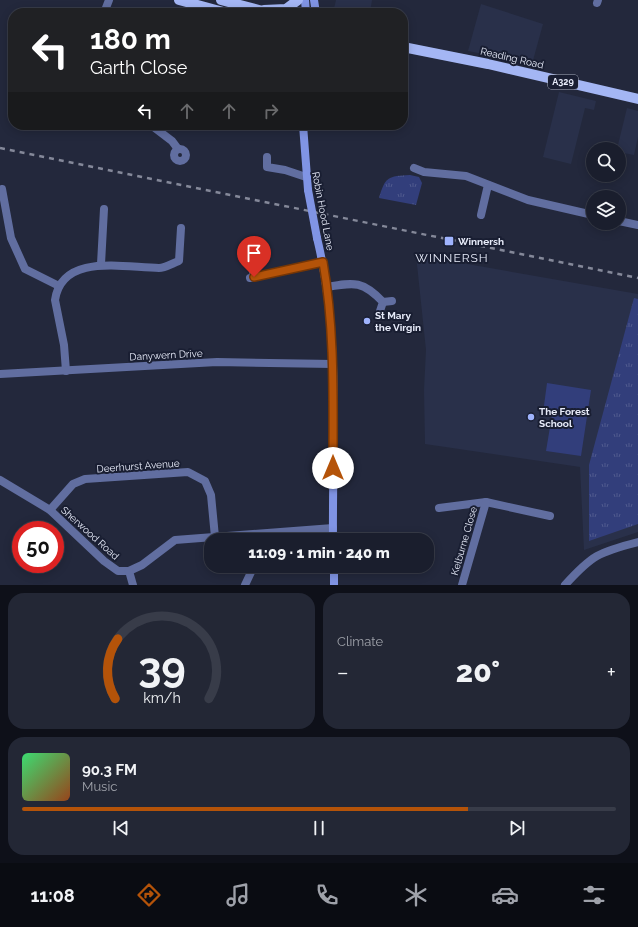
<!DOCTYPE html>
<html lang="en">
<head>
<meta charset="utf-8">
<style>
	:root { --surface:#1a1e2d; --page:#232735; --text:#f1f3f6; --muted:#9fa2aa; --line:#383c49; --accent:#b45309 }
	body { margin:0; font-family:Raleway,sans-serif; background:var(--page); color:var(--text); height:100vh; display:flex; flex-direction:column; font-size:15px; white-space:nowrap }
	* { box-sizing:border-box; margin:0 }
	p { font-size:13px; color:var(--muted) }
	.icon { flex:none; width:22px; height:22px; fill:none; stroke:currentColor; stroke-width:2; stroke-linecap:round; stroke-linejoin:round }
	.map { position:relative; height:585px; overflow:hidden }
	.details { display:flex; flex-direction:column; gap:8px; padding:8px; background:#0e1019; flex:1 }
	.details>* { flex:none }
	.guide { position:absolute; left:8px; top:8px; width:400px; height:122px; border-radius:16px; box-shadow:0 2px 10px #0003,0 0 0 1px var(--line); background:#202124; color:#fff; overflow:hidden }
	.fabs { position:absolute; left:586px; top:142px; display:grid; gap:8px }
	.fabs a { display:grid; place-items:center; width:40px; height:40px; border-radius:50%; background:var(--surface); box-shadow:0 2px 10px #0003,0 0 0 1px var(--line); font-size:20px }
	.speed { position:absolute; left:12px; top:521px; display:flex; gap:8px; font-size:20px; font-weight:700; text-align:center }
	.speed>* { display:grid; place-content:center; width:52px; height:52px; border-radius:50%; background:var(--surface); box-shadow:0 2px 10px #0003,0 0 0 1px var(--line); line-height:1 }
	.speed .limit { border:6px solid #d22; background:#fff; color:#111 }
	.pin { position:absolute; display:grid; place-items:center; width:34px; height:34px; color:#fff; margin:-41px -17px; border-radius:50% 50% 50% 0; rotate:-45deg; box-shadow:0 0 4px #0007 }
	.pin .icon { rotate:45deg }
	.me { position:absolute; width:44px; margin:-22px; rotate:0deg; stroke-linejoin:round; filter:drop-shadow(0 0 3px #0008) }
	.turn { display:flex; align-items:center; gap:14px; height:84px; padding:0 16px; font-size:18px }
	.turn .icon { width:52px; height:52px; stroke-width:2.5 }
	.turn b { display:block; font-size:28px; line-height:34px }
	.lanes { display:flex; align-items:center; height:38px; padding:0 16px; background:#0003; justify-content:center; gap:20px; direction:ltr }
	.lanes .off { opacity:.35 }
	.big { font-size:30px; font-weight:800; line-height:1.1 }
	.details .tile { flex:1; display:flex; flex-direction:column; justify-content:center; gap:6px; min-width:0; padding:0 14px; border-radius:16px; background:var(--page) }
	.details .dial { align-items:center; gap:0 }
	.dial svg { height:104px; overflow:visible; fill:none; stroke:var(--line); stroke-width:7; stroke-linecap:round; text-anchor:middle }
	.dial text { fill:var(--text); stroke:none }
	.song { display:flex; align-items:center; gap:12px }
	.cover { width:48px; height:48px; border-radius:6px; background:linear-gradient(135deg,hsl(140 70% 55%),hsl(20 70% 35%)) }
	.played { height:4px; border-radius:2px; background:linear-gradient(90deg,var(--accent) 75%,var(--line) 75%) }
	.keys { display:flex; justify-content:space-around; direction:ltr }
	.heat { display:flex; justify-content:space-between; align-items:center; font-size:22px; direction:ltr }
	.details .tiles { flex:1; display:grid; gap:8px; grid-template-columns:1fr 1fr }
	.tile:last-child { grid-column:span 2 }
	.trip { position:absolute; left:204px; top:533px; width:230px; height:40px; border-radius:16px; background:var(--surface); box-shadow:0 2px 10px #0003,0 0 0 1px var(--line); font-weight:800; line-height:40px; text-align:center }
	.tabs { display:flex; height:64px; justify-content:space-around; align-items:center; background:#0a0c12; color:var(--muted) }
	.tabs .icon { width:28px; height:28px }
	.tabs .on { color:var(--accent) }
	.tabs b { font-size:18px; color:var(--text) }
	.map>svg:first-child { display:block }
</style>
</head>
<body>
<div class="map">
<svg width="638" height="585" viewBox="0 0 638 585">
	<defs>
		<pattern id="grass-tufts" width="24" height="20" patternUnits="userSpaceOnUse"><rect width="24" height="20" fill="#323e7b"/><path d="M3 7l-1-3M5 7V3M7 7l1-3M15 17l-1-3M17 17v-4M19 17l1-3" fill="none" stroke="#505a8e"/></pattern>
	</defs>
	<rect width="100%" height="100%" fill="#23283c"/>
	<g fill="#29304a">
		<polygon points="336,0 372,0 370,13 333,13"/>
		<polygon points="481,4 543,24 532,64 468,51"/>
		<polygon points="559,92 596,101 594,110 585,108 571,164 543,157"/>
		<polygon points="627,108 638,111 638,137 634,155 619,152 619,149 617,149"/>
		<polygon points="416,255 638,294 638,532 584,550 580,467 425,444 424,390 426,350"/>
	</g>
	<g fill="url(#grass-tufts)">
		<path d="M410 175 419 177 422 183 416 205 379 198C385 177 388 176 410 175Z"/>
		<polygon points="634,298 638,299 638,524 589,541 589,465"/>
	</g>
	<polygon fill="#323e7b" points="547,383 591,390 581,456 546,451 552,415 543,413"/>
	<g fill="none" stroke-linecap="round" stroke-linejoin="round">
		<g stroke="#616ea0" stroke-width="8">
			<polyline points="597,3 598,0"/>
			<polyline points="104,13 109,0"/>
			<polyline points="151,125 172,141 178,149"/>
			<circle cx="180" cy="155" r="6"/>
			<polyline points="267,157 267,167 285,170 306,177"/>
			<polyline points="414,168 424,172 466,176 528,200 593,215"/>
			<polyline points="2,189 11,238 25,269 59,286"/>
			<polyline points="481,215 488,185"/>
			<polyline points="619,221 638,225"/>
			<polyline points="251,262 254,277"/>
			<polyline points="101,264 104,209"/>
			<polyline points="250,278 323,262"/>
			<path d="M327 287C355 282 363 281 383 302L380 311"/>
			<polyline points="383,302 392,301"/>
			<path d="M66 371 64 345 55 300C62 252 126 268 159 268 165 268 173 263 179 261L181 228"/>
			<polyline points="0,374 217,362 333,364"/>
			<polyline points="0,480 50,510 104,561 118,571 129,571 142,565 175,540 333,528"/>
			<polyline points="439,508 486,502 550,516"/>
			<polyline points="50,510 73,484 85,479 188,472 205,481 211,495 215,537"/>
			<polyline points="129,571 133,585"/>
			<polyline points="245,585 254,566"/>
			<polyline points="462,585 486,502"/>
			<path d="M565 585C592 555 599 552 638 542"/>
		</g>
		<g stroke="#8094e4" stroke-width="8">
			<polyline points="305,0 306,13"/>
			<polyline points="314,0 316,13"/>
			<polyline points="303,125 308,190"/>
			<path d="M317 238C341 336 332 440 333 540"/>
			<polyline points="334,566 334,585"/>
		</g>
		<g stroke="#a4b6f4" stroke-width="10">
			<polyline points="179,0 227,13"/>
			<polyline points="221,0 270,13"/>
			<polyline points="264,10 286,9 298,0"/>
			<polyline points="403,47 488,64 638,99"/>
		</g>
		<polyline stroke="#848899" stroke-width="2.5" stroke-dasharray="5 5" stroke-linecap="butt" points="0,148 638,278"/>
		<polyline stroke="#8094e4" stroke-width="8" points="308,190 317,238"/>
	</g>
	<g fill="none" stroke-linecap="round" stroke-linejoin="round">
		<g stroke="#753606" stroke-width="10">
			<path id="route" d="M254 277 323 262C335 330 333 399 333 468"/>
		</g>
		<use href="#route" stroke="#b45309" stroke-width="7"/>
	</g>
	<g fill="#9fb3fd" stroke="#191e32" stroke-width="1.5">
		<rect x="444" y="236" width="10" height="10" rx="2"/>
		<circle cx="367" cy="321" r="4"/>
		<circle cx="531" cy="417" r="4"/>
	</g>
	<g text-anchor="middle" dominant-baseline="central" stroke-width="4" stroke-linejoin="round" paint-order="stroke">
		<rect fill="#191e32" stroke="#a9aebd" stroke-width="1" x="548" y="75" width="30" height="14" rx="3"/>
		<g font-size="9" font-weight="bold" fill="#e7ebf9">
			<text x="563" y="82">A329</text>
		</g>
		<g font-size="10" fill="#e7ebf9" stroke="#191e32">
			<text transform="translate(512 58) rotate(13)">Reading Road</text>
			<text transform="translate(323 211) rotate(79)">Robin Hood Lane</text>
			<text transform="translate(166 355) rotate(-3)">Danywern Drive</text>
			<text transform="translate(138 466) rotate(-4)">Deerhurst Avenue</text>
			<text transform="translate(90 533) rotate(42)">Sherwood Road</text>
			<text transform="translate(464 541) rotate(-74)">Kelburne Close</text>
		</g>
		<g font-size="10" font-weight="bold" fill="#e7ebf9" stroke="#191e32" text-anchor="start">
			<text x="458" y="241">Winnersh</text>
			<text x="375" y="315">St Mary<tspan x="375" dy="12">the Virgin</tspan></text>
			<text x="539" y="411">The Forest<tspan x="539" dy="12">School</tspan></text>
		</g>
		<g font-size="12" letter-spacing="1" fill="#e7ebf9" stroke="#191e32">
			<text x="452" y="258">WINNERSH</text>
		</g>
	</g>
</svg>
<div class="fabs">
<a><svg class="icon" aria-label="search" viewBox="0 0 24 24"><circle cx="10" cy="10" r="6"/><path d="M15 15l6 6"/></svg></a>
<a><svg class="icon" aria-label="layers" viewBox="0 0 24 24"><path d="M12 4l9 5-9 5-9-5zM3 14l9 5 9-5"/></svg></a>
</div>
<div class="speed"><div class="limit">50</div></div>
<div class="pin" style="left:254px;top:277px;background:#d93025"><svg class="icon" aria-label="arrive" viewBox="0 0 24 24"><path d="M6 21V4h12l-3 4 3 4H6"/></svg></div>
<svg class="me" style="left:333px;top:468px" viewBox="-20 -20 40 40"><circle r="19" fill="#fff"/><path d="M0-13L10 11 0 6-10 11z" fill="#b45309"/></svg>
<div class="trip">11:09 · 1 min · 240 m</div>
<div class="guide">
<div class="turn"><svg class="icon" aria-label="left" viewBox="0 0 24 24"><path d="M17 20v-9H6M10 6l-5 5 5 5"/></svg><div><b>180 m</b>Garth Close</div></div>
<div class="lanes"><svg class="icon" aria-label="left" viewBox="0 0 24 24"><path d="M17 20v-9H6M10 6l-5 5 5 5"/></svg><svg class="icon off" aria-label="ahead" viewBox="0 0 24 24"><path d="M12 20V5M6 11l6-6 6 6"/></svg><svg class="icon off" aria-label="ahead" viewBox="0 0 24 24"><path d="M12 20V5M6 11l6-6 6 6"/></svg><svg class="icon off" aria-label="right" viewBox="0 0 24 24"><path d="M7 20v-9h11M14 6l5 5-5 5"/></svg></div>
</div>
</div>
<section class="details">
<div class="tiles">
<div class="tile dial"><svg viewBox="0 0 100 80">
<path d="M14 69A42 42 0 1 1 86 69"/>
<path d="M14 69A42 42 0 0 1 16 23" stroke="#b45309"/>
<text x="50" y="56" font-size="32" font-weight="700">39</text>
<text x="50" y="72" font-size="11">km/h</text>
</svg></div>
<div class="tile"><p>Climate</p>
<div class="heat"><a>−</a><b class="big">20°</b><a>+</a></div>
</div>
<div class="tile">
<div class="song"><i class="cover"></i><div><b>90.3 FM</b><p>Music</p></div></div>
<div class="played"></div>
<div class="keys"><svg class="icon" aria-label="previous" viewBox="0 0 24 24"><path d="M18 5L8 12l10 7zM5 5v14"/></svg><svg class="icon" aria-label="pause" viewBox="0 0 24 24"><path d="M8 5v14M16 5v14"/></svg><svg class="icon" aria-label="next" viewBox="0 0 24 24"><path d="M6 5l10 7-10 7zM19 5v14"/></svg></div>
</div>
</div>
</section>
<nav class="tabs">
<b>11:08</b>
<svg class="icon on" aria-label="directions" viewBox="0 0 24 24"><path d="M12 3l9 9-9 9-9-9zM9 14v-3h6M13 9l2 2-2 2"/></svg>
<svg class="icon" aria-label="music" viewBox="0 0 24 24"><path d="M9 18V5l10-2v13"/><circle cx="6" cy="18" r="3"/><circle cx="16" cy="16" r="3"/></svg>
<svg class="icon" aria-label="phone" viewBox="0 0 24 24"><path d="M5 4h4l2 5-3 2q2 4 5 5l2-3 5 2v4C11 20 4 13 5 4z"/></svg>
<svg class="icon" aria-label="climate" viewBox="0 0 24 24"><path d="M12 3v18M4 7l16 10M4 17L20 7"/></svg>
<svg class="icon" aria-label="car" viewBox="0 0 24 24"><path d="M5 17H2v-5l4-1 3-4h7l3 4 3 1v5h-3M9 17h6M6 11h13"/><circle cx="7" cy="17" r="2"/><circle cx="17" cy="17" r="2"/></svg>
<svg class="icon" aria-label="filters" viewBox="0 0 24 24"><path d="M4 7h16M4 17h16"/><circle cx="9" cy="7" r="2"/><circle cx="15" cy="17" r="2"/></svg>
</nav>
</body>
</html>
